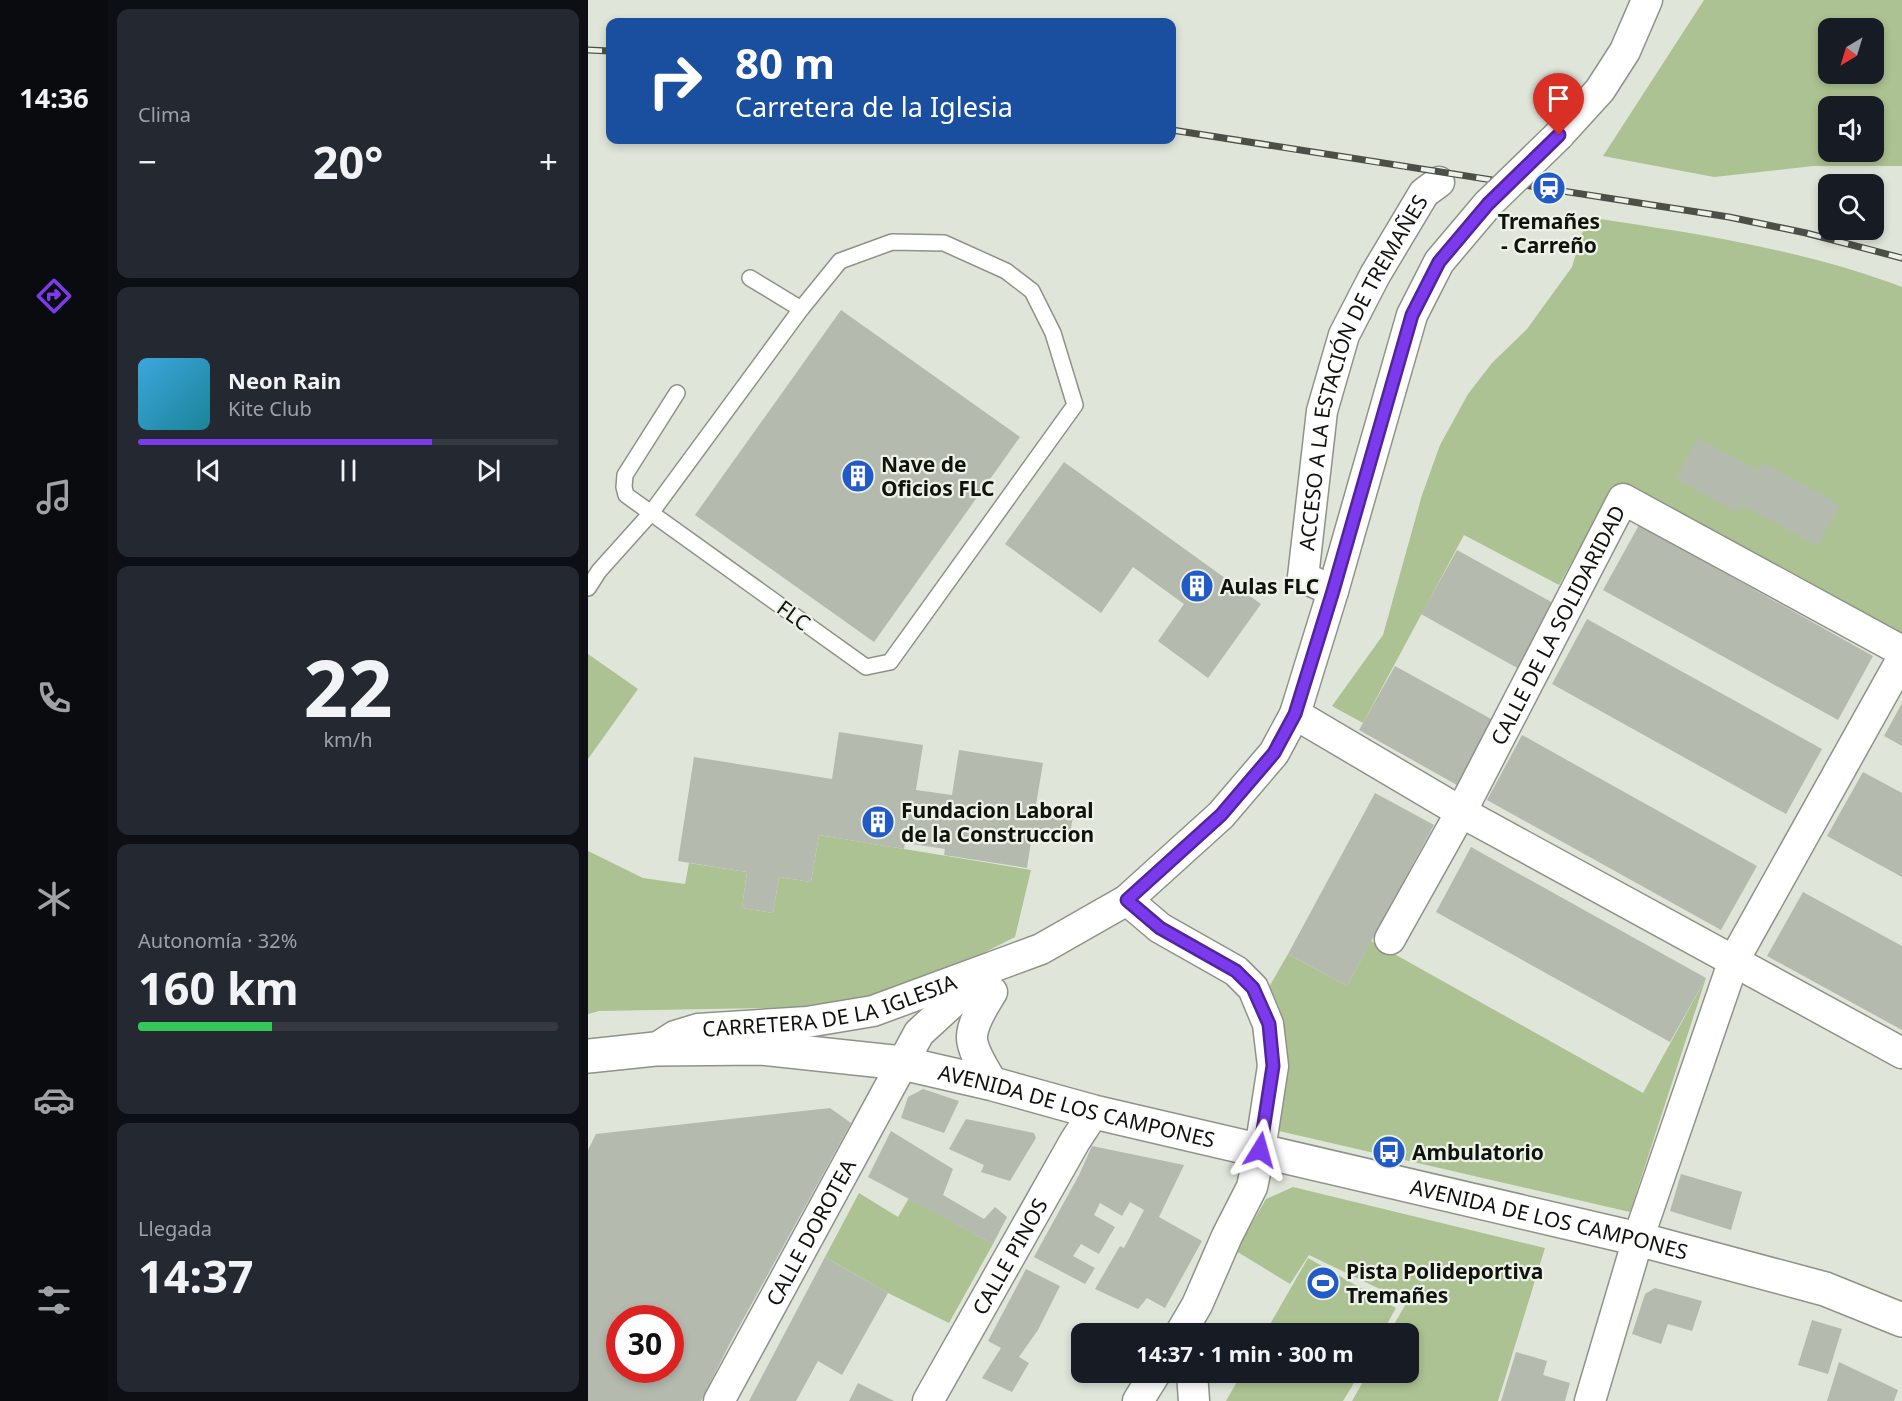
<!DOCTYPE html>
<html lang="es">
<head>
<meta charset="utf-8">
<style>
	:root { --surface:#171b24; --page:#242831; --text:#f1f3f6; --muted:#9ea1a6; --line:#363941; --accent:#7c3aed }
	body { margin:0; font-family:"Noto Sans",sans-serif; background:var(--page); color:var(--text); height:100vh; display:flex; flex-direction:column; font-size:22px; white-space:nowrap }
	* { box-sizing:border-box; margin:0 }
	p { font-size:20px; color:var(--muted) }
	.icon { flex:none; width:33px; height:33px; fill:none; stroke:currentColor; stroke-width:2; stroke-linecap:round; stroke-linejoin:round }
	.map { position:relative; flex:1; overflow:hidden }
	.details { display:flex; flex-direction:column; gap:9px; padding:9px; background:#0d0f14; width:480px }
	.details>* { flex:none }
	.guide { position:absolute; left:18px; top:18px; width:570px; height:126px; border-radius:12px; box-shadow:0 3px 9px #0003; background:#1a4fa0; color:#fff; overflow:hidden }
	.needle { width:39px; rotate:218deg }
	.buttons { position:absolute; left:1230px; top:18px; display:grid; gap:12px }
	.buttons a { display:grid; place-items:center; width:66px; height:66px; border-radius:12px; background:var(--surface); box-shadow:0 3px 9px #0003; font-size:30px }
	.speed { position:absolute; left:18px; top:1305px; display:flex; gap:12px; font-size:30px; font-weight:700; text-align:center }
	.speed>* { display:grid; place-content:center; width:78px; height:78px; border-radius:50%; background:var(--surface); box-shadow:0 3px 9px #0003; line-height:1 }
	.speed .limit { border:9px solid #d22; background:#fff; color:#111 }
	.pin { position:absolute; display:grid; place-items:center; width:51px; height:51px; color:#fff; margin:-62px -26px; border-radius:50% 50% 50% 0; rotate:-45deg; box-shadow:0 0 6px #0007 }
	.pin .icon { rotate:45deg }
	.me { position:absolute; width:66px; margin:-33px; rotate:8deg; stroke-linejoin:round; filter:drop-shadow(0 0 4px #0008) }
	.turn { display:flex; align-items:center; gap:21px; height:126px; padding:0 30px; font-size:27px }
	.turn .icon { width:78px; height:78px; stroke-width:2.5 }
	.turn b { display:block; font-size:42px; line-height:51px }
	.big { font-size:45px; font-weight:700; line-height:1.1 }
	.details .widget { flex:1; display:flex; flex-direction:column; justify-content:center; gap:9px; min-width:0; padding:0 21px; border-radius:12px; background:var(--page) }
	.details .dial { align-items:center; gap:0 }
	.dial b { font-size:78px; line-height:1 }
	.song { display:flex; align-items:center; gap:18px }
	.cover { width:72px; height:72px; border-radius:9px; background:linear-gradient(135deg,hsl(200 70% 55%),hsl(190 70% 35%)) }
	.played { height:6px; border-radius:3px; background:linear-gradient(90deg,var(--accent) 70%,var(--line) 70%) }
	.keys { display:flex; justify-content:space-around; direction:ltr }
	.heat { display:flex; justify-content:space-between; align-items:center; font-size:33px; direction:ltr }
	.charge { height:9px; border-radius:4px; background:linear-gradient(90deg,#34c759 32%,var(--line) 0) }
	.trip { position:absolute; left:483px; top:1323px; width:348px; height:60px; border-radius:12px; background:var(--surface); box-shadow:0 3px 9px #0003; font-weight:700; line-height:60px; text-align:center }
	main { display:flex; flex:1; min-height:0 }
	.tab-bar { display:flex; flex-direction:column; width:108px; justify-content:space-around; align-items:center; background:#090b0e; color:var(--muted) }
	.tab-bar .icon { width:42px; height:42px }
	.tab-bar .on { color:var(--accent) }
	.tab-bar b { font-size:27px; color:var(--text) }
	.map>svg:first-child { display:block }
</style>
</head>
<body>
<main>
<nav class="tab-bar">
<b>14:36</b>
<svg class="icon on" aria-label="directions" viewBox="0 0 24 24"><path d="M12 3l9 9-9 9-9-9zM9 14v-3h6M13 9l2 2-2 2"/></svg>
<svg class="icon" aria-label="music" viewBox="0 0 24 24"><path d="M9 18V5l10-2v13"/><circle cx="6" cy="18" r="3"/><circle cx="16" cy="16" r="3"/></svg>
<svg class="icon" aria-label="phone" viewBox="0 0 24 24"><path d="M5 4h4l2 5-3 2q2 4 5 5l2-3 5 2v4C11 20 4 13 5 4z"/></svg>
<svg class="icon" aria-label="climate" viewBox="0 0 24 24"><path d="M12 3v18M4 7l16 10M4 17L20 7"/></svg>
<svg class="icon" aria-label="car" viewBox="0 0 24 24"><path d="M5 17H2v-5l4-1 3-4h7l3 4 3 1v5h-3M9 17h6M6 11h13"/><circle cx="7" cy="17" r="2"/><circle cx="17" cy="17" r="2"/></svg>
<svg class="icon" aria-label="filters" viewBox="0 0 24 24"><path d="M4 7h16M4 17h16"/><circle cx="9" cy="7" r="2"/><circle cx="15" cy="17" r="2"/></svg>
</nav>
<section class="details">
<div class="widget"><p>Clima</p>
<div class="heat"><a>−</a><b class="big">20°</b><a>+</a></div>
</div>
<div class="widget">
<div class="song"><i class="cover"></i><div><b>Neon Rain</b><p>Kite Club</p></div></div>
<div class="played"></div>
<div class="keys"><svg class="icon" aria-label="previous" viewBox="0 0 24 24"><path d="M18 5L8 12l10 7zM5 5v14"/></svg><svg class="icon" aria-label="pause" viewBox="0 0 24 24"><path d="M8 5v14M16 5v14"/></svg><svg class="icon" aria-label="next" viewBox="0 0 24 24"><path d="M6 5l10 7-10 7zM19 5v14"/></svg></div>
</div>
<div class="widget dial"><b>22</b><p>km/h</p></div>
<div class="widget"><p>Autonomía · 32%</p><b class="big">160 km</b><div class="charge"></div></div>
<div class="widget"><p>Llegada</p><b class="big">14:37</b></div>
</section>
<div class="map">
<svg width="1314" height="1401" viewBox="0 0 1314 1401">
	<rect width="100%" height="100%" fill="#dfe5d9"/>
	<g fill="#adc292" fill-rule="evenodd">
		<path d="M1116 0H1314V166H1225L1126 177 1015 156ZM1286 28V74H1240V28ZM1286 106V152H1240V106Z"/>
		<path d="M999 217C1105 233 1214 249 1314 287V644L1026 487 971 585 876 535 775 723 744 706 795 635 834 495 852 445 880 394 904 363 939 329 984 267Z"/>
		<polygon points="0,654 50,689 0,759"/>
		<polygon points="231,835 443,870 427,937 332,985 235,1007 11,1011 0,1014 0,851 55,878 97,884 101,863 159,872 154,908 185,913 191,877 223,882"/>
		<polygon points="783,941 1055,1093 1118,978 1042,1212 691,1131 695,1056 681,987 700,954 759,986"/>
		<polygon points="705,1187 957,1248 910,1401 764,1401 780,1373 820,1372 820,1334 801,1333 819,1302 721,1255 702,1284 648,1251 678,1199"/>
		<polygon points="271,1193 310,1217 321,1198 405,1244 361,1323 300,1293 237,1257"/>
		<polygon points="720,1258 808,1308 794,1333 677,1333"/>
		<polygon points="654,1373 654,1372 772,1373 755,1401 638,1401"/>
	</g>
	<g fill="#b5baaf" fill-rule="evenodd">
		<polygon points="253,310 432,437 286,642 107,515"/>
		<polygon points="1110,438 1170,471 1175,462 1252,505 1230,546 1152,504 1148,512 1088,479"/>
		<polygon points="476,462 673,604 620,678 570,641 596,604 545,567 513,613 417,544"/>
		<polygon points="1051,525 1285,656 1250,720 1015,590"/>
		<polygon points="869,550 967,604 931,669 833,614"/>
		<polygon points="999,619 1234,749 1198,814 964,684"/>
		<polygon points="807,666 905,720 869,785 771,730"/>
		<polygon points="1314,703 1314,746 1296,736"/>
		<polygon points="251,732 335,745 328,790 364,795 371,750 455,763 447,811 485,817 482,834 445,828 439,868 356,855 357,849 317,843 316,849 231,835 223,882 191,877 185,913 154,908 159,872 90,861 106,757 244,779"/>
		<polygon points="934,735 1169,866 1133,930 899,800"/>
		<polygon points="1275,772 1314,793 1314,877 1239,836"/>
		<polygon points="787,793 846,825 759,986 700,954"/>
		<polygon points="883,847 1118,978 1082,1042 848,912"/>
		<polygon points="1215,892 1314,946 1314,1030 1179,956"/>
		<polygon points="335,1089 371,1101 356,1133 313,1118 320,1097"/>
		<path d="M242 1108 263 1123 141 1345 113 1401H0V1150L8 1134ZM32 1318H82V1370H32Z"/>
		<polygon points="378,1119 446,1133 448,1138 422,1181 393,1172 396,1165 361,1149"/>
		<polygon points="303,1131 365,1169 355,1195 396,1219 407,1207 419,1217 405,1244 280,1177"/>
		<polygon points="504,1146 596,1165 571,1217 614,1241 577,1308 559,1298 550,1309 507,1289 532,1246 536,1248 556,1210 542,1202 534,1216 512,1203 506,1215 527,1227 511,1254 493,1244 485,1256 507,1268 497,1284 446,1257 491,1175"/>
		<polygon points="1093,1174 1154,1192 1143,1230 1082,1211"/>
		<polygon points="237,1257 300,1293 254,1375 230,1361 208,1401 161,1401"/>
		<polygon points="438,1269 472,1286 450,1330 431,1357 441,1363 424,1392 394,1378 413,1348 400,1341"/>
		<polygon points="1067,1288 1114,1301 1104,1331 1080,1324 1073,1344 1044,1334 1057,1294"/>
		<polygon points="1224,1320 1254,1329 1240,1374 1210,1365"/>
		<polygon points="928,1352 959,1361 955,1375 982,1383 977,1401 913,1401"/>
		<polygon points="1251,1362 1310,1390 1306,1401 1239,1401"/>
		<polygon points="270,1383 306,1401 261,1401"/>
	</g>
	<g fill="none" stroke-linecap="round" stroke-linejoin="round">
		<g stroke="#8e9388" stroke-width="18">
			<g id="lane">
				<polyline points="89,393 37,475 36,487 38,495 278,667 302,662 487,405 465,333 444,291 418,271 356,243 304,242 252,261 213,309 162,278"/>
				<polyline points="0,588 11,571 63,513 213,309"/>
			</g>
		</g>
		<g stroke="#8e9388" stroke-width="33">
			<g id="street">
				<polyline points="971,135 1012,90 1037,51 1059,0"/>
				<path id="s1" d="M745 591 715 577 734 411 756 335 787 275 836 193 851 182"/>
				<polyline points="707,714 873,812 1314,1053"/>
				<polyline points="539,900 572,928 648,971 665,988 680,1024 685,1066 672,1150 664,1187 639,1236 609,1305 592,1334"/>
				<path id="s2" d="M802 939 873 812 1035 499 1314 651"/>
				<path d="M404 992C396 1005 385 1021 384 1036 383 1050 398 1072 405 1084"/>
				<path id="s3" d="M67 1049 87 1036 110 1029 219 1022 285 1011 453 949 539 900 633 815 686 753 707 714 745 591 824 315 851 262 900 204"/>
				<polyline points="604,1372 606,1401"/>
				<path id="s4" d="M131 1401 331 1033 367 1000 393 980"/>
				<path id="s5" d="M340 1401 487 1141 506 1112"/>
				<polyline points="550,1401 568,1372"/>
				<polyline points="1002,1401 1050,1239 1146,960 1314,659"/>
			</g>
		</g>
		<g stroke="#8e9388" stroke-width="36">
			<g id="secondary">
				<path id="s6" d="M0 1056 67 1049 173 1048 314 1063 405 1084 506 1112 1050 1239 1237 1289 1314 1320"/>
			</g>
		</g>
		<use href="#lane" stroke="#fff" stroke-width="15"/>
		<use href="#street" stroke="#fff" stroke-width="30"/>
		<use href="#secondary" stroke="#fff" stroke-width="33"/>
		<g stroke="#4c4f48" stroke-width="7">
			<g id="rail">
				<polyline points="0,50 22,51"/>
				<polyline points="584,130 1141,217 1218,233 1314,258"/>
			</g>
		</g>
		<use href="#rail" stroke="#edf2e7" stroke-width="4.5" stroke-dasharray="14" stroke-linecap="butt"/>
		<g stroke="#8e9388" stroke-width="33" stroke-linecap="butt">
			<polyline id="street-bridge" points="900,204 971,135"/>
		</g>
		<use href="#street-bridge" stroke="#fff" stroke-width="30"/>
	</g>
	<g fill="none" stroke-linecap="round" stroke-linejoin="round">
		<g stroke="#51269a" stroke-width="15">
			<polyline id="route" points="672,1150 685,1066 681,1024 665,988 648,971 572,928 539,900 633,815 686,753 707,714 745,591 824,315 851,262 900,204 971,135"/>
		</g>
		<use href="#route" stroke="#7c3aed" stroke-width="10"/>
	</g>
	<defs>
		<g id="station-disc" transform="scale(1.725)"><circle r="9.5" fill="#225ac7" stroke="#edf2e7"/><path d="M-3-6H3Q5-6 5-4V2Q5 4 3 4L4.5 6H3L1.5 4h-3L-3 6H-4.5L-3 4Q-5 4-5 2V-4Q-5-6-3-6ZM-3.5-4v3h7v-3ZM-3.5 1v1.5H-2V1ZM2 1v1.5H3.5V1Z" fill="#fff"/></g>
		<g id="building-disc" transform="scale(1.725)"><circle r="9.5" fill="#225ac7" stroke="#edf2e7"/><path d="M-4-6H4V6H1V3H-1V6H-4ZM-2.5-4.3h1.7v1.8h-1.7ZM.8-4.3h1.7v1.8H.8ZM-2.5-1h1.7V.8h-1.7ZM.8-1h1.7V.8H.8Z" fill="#fff"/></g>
		<g id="bus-disc" transform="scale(1.725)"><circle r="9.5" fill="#225ac7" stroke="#edf2e7"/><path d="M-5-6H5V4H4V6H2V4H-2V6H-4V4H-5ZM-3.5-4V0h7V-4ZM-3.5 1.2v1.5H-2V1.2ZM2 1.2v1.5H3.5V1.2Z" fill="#fff"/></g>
		<g id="stadium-disc" transform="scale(1.725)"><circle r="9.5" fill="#225ac7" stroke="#edf2e7"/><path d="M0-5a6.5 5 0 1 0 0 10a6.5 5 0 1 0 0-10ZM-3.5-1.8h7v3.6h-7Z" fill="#fff"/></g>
	</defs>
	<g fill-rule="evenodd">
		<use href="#station-disc" x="961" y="188"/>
		<use href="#building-disc" x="270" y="476"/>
		<use href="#building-disc" x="609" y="586"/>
		<use href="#building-disc" x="290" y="822"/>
		<use href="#bus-disc" x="801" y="1152"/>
		<use href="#stadium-disc" x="735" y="1283"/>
	</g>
	<g text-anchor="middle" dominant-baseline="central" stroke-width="4.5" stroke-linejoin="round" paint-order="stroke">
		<g font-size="21" font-weight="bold" fill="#10120e" stroke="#edf2e7" text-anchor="start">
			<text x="961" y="221" text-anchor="middle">Tremañes<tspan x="961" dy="24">- Carreño</tspan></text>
			<text x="293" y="464">Nave de<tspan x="293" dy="24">Oficios FLC</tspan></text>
			<text x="632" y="586">Aulas FLC</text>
			<text x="313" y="810">Fundacion Laboral<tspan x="313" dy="24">de la Construccion</tspan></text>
			<text x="824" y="1152">Ambulatorio</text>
			<text x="758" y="1271">Pista Polideportiva<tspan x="758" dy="24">Tremañes</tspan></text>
		</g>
		<g font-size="21" fill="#10120e" stroke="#edf2e7">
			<text stroke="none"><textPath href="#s1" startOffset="249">ACCESO A LA ESTACIÓN DE TREMAÑES</textPath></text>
			<text transform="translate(206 615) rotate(36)">FLC</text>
			<text stroke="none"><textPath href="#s2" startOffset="356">CALLE DE LA SOLIDARIDAD</textPath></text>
			<text stroke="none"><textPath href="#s3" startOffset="182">CARRETERA DE LA IGLESIA</textPath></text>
			<text stroke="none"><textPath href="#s6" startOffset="495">AVENIDA DE LOS CAMPONES</textPath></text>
			<text stroke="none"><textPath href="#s6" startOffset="981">AVENIDA DE LOS CAMPONES</textPath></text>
			<text stroke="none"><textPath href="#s4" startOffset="192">CALLE DOROTEA</textPath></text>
			<text stroke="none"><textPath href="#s5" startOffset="166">CALLE PINOS</textPath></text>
		</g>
	</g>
</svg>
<div class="buttons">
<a><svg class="needle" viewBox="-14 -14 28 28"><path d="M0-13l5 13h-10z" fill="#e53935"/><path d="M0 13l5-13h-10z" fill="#9ea1a6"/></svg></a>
<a><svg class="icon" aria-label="sound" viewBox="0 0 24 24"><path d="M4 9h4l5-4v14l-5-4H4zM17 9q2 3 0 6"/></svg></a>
<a><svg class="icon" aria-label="search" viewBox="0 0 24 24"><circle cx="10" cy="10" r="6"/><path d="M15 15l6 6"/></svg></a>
</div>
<div class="speed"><div class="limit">30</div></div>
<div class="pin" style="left:971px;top:135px;background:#d93025"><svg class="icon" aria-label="arrive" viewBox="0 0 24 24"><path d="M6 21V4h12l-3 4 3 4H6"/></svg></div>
<svg class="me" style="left:672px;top:1150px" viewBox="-20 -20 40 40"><path d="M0-17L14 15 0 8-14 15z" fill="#7c3aed" stroke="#fff" stroke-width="4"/></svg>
<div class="trip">14:37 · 1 min · 300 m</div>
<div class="guide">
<div class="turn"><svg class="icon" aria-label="right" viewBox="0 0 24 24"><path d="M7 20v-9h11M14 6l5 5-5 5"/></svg><div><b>80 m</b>Carretera de la Iglesia</div></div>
</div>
</div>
</main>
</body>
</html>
